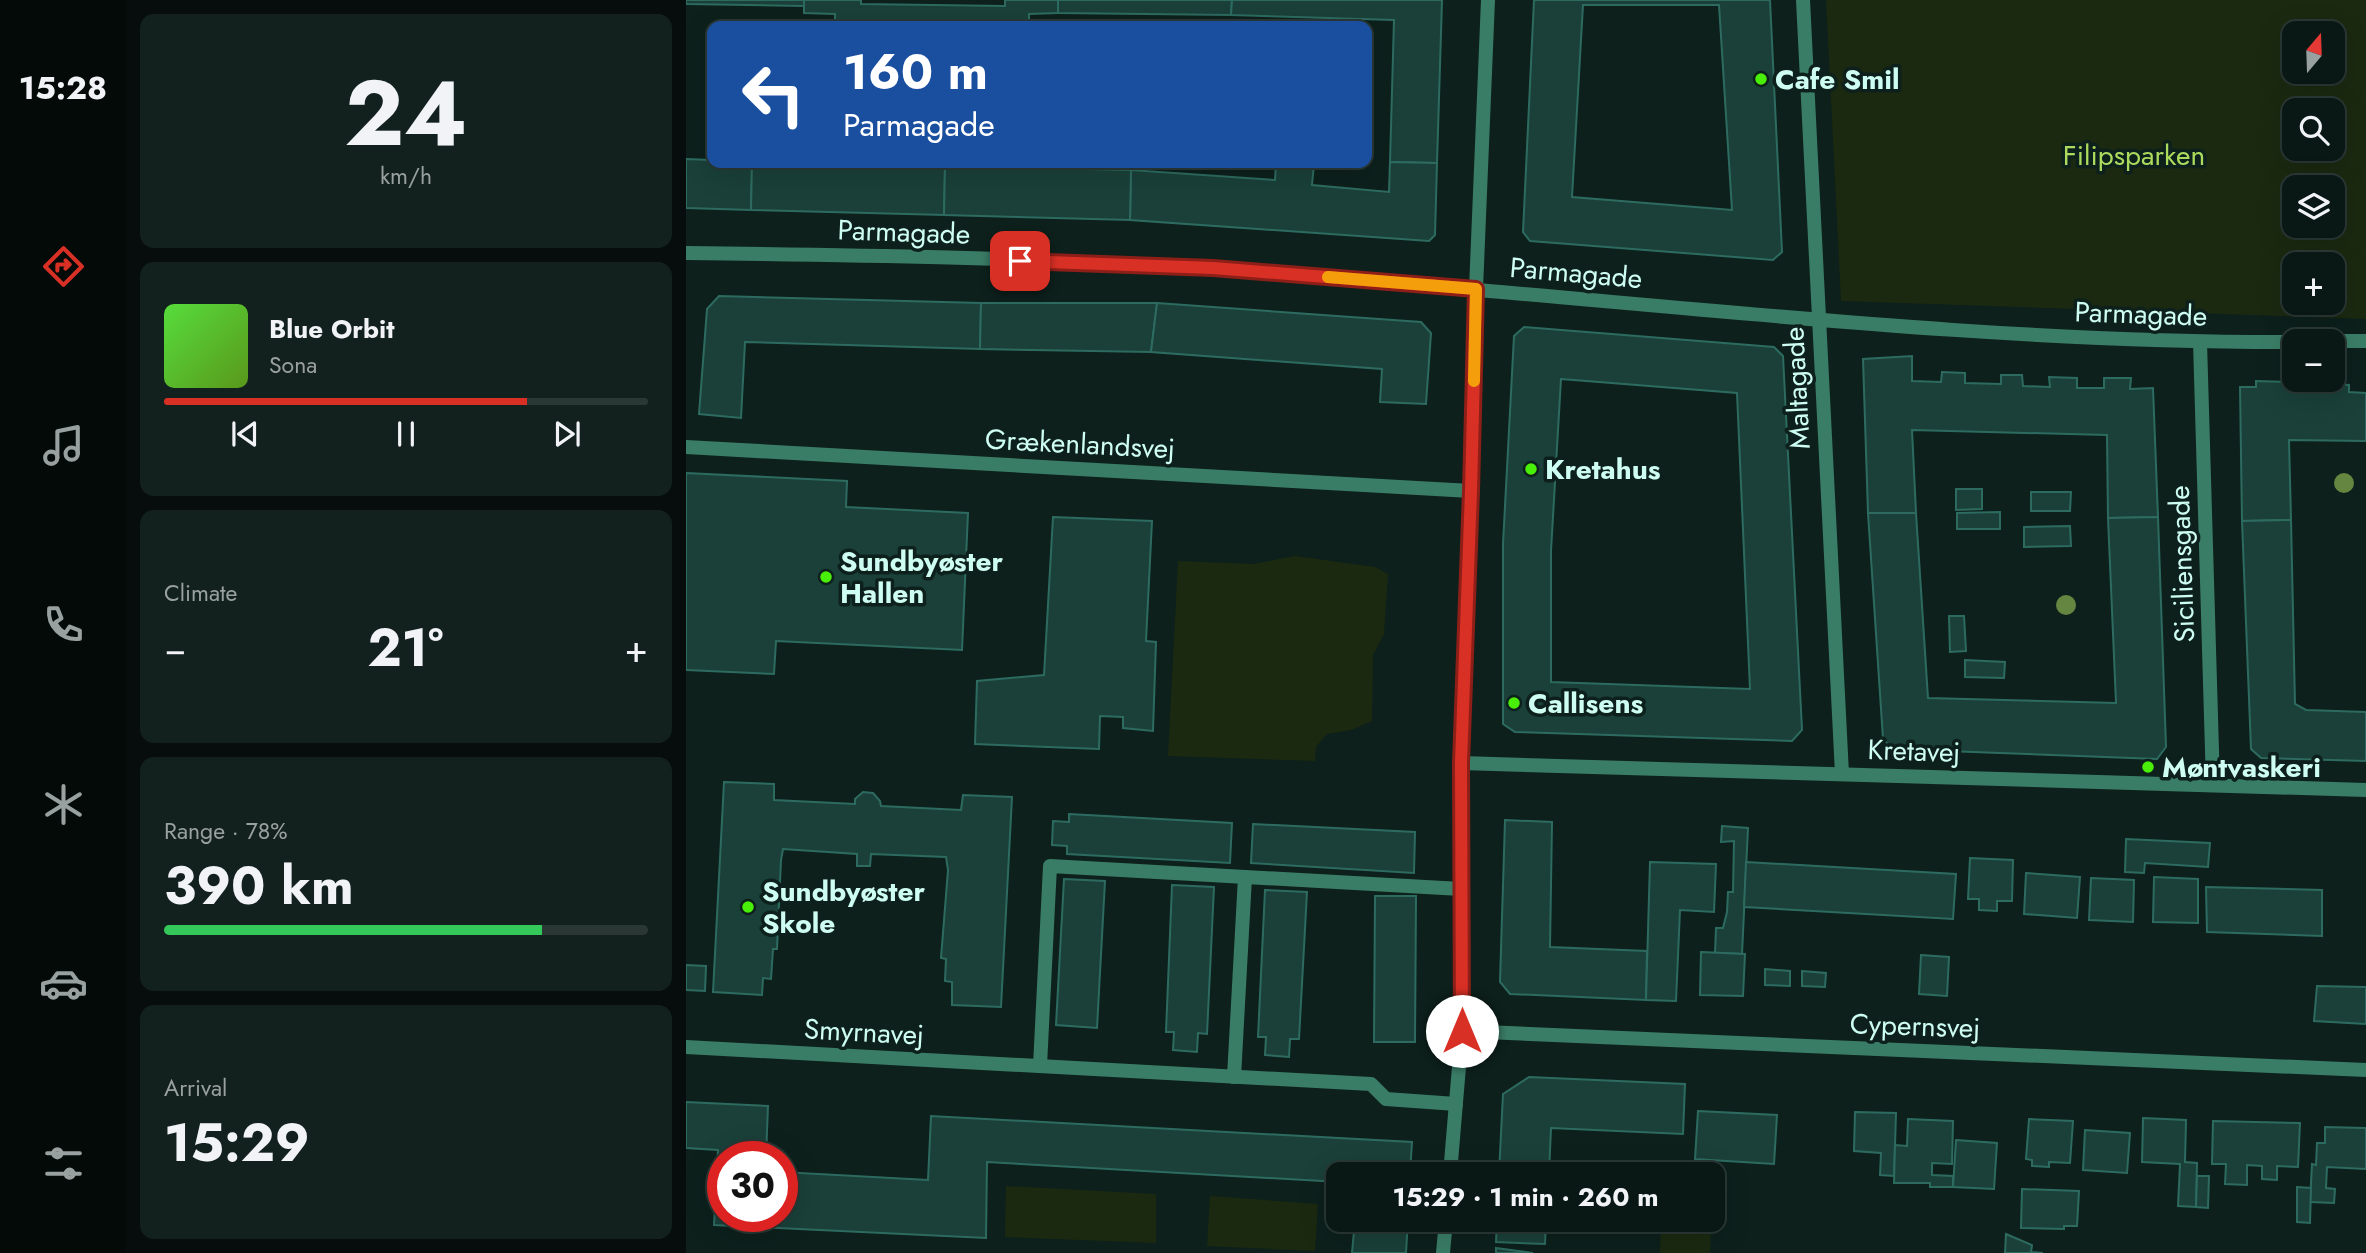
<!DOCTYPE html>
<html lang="en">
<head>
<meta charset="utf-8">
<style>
	:root { --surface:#0a1815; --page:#13211e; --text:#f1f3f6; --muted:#99a0a0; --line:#2a3734; --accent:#d93025 }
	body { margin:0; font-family:Jost,sans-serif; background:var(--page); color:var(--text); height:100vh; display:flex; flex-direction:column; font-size:26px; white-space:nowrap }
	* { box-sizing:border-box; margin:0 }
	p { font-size:23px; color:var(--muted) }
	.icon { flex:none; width:38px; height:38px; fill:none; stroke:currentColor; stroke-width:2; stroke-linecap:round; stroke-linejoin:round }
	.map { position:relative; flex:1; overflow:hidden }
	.drawer { display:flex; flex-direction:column; gap:14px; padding:14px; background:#060d0c; width:560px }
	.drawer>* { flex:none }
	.hud { position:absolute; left:21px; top:21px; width:665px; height:147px; border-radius:14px; box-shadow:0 7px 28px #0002,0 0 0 2px var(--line); background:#1a4fa0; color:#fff; overflow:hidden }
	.needle { width:46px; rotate:19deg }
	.buttons { position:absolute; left:1596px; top:21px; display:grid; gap:14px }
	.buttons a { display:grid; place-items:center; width:63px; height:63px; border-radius:14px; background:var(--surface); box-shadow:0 7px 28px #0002,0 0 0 2px var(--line); font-size:35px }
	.speed { position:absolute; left:21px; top:1141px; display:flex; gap:14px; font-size:35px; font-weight:700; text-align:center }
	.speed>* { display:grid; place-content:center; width:91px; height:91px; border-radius:50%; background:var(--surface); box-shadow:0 7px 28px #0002,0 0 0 2px var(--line); line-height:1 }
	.speed .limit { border:10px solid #d22; background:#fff; color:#111 }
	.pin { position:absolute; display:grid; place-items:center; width:60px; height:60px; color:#fff; margin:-30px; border-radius:14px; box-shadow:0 4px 10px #0006 }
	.me { position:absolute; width:77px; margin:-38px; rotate:0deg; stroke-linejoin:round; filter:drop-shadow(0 0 5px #0008) }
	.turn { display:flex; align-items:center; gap:24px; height:147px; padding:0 21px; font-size:32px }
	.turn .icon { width:91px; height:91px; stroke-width:2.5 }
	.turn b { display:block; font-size:49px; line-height:60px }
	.big { font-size:52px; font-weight:700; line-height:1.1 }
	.drawer .tile { flex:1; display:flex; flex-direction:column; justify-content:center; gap:10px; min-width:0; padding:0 24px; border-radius:14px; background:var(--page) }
	.drawer .dial { align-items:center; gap:0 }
	.dial b { font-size:91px; line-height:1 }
	.song { display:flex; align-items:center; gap:21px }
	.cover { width:84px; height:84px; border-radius:10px; background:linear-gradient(135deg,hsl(110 70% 55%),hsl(90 70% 35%)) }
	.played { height:7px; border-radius:4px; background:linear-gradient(90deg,var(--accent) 75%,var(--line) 75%) }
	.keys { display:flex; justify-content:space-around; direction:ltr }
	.heat { display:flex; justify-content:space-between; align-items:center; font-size:38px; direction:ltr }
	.charge { height:10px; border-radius:5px; background:linear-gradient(90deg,#34c759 78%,var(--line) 0) }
	.trip { position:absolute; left:640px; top:1162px; width:399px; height:70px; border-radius:14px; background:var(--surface); box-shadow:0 7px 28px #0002,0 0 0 2px var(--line); font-weight:700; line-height:70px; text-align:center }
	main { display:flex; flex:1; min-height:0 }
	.dock { display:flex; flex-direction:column; width:126px; justify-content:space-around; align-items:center; background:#040a08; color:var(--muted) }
	.dock .icon { width:49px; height:49px }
	.dock .current { color:var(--accent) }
	.dock b { font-size:32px; color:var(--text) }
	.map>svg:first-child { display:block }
</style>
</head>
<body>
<main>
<nav class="dock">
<b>15:28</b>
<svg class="icon current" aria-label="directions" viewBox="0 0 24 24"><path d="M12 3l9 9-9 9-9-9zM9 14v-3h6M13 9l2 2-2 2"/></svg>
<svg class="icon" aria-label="music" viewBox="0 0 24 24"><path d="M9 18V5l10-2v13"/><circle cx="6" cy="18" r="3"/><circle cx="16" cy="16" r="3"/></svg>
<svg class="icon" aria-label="phone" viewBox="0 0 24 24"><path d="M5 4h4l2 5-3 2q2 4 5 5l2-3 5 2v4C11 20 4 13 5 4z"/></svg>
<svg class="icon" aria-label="climate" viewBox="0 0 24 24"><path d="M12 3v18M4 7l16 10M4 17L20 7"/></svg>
<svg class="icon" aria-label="car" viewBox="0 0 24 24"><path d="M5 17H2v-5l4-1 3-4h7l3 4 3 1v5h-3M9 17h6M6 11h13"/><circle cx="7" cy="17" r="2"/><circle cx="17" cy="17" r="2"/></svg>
<svg class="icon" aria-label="filters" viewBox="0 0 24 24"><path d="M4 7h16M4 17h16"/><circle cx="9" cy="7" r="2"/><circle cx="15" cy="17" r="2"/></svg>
</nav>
<section class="drawer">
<div class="tile dial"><b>24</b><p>km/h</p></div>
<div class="tile">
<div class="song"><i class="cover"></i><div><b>Blue Orbit</b><p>Sona</p></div></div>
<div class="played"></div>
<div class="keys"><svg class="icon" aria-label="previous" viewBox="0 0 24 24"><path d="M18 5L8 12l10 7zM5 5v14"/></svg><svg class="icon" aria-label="pause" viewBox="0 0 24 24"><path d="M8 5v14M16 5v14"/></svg><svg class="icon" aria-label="next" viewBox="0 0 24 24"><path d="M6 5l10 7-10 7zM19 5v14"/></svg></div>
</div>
<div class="tile"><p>Climate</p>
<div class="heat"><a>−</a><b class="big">21°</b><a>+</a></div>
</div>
<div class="tile"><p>Range · 78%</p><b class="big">390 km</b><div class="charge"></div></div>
<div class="tile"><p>Arrival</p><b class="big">15:29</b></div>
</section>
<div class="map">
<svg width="1680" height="1253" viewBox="0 0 1680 1253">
	<rect width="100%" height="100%" fill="#0d201c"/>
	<g fill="#1b2911" fill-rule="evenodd">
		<path d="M1140 0H1680V319L1155 301ZM1608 33H1647V72H1608ZM1608 110H1647V149H1608ZM1647 187V226H1608V187ZM1647 264V303H1608V264Z"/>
		<polygon points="609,556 689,567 702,574 698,634 687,655 686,721 665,730 641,734 630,747 629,761 482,756 492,561 567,564"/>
		<polygon points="320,1186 470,1194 470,1243 319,1237"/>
		<polygon points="524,1196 632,1204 629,1251 521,1246"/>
		<polygon points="975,1220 1025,1220 1024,1253 974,1253"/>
	</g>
	<g fill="#1a4039" stroke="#2d6b60" stroke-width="2" fill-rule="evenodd">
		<polygon points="0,0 118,0 118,6 0,4"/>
		<polygon points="118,0 175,0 175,4 319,6 319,0 372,0 372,13 343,14 343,26 149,26 149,14 118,13"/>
		<polygon points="372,0 546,0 545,15 372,13"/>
		<polygon points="546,0 756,0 751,163 704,162 708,20 545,15"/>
		<path d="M848 0H1084L1096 252 1087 260 844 241 837 232ZM897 5H1033L1046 210 886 197Z"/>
		<polygon points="0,159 26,160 26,163 66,163 65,210 0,208"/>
		<polygon points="704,162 751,163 749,235 743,241 444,220 445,170 589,180 590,163 628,164 626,185 703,192"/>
		<polygon points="66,163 259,166 258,215 65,210"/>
		<polygon points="259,166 445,170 444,220 258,215"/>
		<polygon points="33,296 295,303 294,349 59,342 55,418 13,414 21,309"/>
		<polygon points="295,303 471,303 465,352 294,349"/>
		<polygon points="471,303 735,322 745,333 740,404 694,402 696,369 465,352"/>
		<path d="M838 327 1088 347 1097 356 1116 730 1106 741 829 732 817 724V544L828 336ZM875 379 1051 393 1064 689 865 682V551Z"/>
		<polygon points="1226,356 1226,381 1255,382 1256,372 1279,373 1279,383 1315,384 1315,375 1336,375 1337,386 1364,387 1363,377 1391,378 1391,388 1418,388 1418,378 1445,378 1444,389 1467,388 1472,517 1422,518 1421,435 1226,430 1230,513 1182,513 1177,359"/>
		<polygon points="1570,381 1606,382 1607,388 1639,390 1639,383 1663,385 1663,392 1680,393 1680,441 1603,440 1605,520 1556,521 1554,387 1570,387"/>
		<polygon points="0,473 161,481 160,507 282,513 276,650 90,641 88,674 0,670"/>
		<polygon points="1270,489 1296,489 1296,509 1270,510"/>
		<polygon points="1345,492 1385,492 1384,511 1345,511"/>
		<polygon points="1314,512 1314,529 1271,529 1271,513"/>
		<polygon points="1182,513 1230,513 1242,698 1430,703 1422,518 1472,517 1480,747 1471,759 1206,749 1197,739"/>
		<polygon points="367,517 466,521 460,641 470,642 467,731 437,728 437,717 414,716 413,749 289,744 291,681 358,675"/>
		<polygon points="1605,520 1609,704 1620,710 1680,712 1680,761 1575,758 1565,749 1556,521"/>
		<polygon points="1384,526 1385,546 1338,547 1338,527"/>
		<polygon points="1263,616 1278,616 1280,651 1264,652"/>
		<polygon points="1279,660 1319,662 1318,678 1279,677"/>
		<polygon points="38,782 88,784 88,800 169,804 169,799 177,792 187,793 194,801 195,806 275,810 277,795 326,797 315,1007 266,1005 266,982 259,981 260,959 255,958 262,870 260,857 185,854 184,866 171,866 171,854 97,849 95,860 91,949 87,949 85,979 77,978 76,995 27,992"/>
		<polygon points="383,814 546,823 544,863 381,854 381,846 366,845 367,821 383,822"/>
		<polygon points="819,820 866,822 864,947 961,951 960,1000 824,994 814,982"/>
		<polygon points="567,824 729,832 728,873 565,863"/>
		<polygon points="1036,826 1062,828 1056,954 1029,953 1030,928 1037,928 1041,912 1042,892 1047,892 1048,841 1035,842"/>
		<polygon points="1440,839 1524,843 1522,867 1459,863 1458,873 1439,872"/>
		<polygon points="1284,858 1327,860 1326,901 1311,901 1311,911 1293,910 1293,899 1282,899"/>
		<polygon points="964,862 1030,864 1028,912 994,910 990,1001 960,1000"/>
		<polygon points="1060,862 1270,874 1267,919 1058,907"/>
		<polygon points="1340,873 1394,877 1391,918 1338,914"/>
		<polygon points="1468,877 1512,879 1512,923 1467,922"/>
		<polygon points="1405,878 1448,880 1447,922 1403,920"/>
		<polygon points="378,879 419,881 411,1028 370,1025"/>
		<polygon points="486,885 528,887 521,1034 512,1033 511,1052 487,1050 488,1032 480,1032"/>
		<polygon points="1520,887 1636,890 1636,936 1521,932"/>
		<polygon points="579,890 621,892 613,1039 604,1039 603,1057 579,1055 580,1037 572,1037"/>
		<polygon points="689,896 730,896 729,1042 688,1042"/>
		<polygon points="1015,952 1059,954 1057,996 1014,995"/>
		<polygon points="1235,955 1263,957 1261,996 1233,994"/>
		<polygon points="0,965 20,966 19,991 0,990"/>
		<polygon points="1079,969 1104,971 1104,986 1079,985"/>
		<polygon points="1116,971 1140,973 1139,987 1116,986"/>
		<polygon points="1631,986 1680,987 1680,1024 1628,1021"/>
		<polygon points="843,1077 999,1084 997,1134 865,1128 863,1174 813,1174 817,1094"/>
		<polygon points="0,1102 82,1106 80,1157 37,1157 37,1216 96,1216 96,1172 242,1180 245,1116 726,1142 724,1174 653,1174 653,1182 301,1162 300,1238 28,1225 32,1150 0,1148"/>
		<polygon points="1012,1111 1091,1115 1088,1164 1009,1159"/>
		<polygon points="1169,1112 1210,1113 1208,1176 1194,1175 1195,1153 1168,1151"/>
		<polygon points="1457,1118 1500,1120 1499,1162 1511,1163 1510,1207 1492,1206 1494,1164 1456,1162"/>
		<polygon points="1222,1119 1267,1121 1266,1164 1246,1163 1246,1175 1267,1176 1267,1187 1244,1187 1244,1183 1208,1183 1209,1145 1221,1146"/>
		<polygon points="1343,1119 1387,1121 1384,1163 1363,1162 1363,1167 1346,1166 1346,1160 1340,1159"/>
		<polygon points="1527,1121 1614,1123 1612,1167 1591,1166 1591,1180 1576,1179 1576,1166 1561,1165 1561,1185 1539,1184 1540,1164 1526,1164"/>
		<polygon points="1639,1127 1680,1128 1680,1169 1641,1167 1640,1188 1649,1189 1648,1203 1624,1202 1626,1164 1630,1165 1631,1143 1639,1143"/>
		<polygon points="1399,1130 1444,1133 1441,1173 1397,1170"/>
		<polygon points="1270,1140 1311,1143 1308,1189 1267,1187"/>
		<polygon points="1511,1176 1523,1176 1522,1208 1510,1207"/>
		<polygon points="1611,1187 1625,1188 1624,1223 1611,1222"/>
		<polygon points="1336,1189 1393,1191 1391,1226 1378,1226 1378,1229 1335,1228"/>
		<polygon points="669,1220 722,1220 720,1253 666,1253"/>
		<polygon points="811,1220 860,1220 859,1244 810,1242"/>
		<polygon points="1320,1234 1346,1245 1345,1252 1357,1253 1319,1253"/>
		<polygon points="810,1248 847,1253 810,1253"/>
	</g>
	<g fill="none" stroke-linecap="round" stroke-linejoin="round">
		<g stroke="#3a7d66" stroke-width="14">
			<polyline points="1117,0 1156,774"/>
			<path d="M0 253C175 255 351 258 526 268 583 271 639 277 696 282 999 306 1303 343 1608 342"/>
			<polyline points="1647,341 1680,341"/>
			<polyline points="1514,342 1527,785"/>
			<polyline points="0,447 785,491"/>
			<polyline points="775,763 1680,790"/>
			<polyline points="776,1031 1680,1070"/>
			<polyline points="0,1047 685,1084 700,1099 770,1104"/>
			<polyline points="354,1066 364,866 775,889"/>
			<polyline points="548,1077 559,877"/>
			<polyline points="764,1174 776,1031 775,763 785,491 790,289 802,0"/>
			<polyline points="757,1253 760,1220"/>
		</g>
	</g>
	<g fill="#648640">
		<circle cx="1658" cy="483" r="10"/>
		<circle cx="1380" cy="605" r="10"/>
	</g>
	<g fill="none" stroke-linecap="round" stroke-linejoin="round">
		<g stroke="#8d1f18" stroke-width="18">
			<polyline id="route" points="334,261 527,268 790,289 785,491 775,763 776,1031"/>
		</g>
		<use href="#route" stroke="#d93025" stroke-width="12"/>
		<polyline stroke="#f59e0b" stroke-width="12" points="642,277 790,289 788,381"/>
	</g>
	<g fill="#49ee09" stroke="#0d201c" stroke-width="2.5">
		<circle cx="1075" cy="79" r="7"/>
		<circle cx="845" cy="469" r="7"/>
		<circle cx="140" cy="577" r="7"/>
		<circle cx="828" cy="703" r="7"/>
		<circle cx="1462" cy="767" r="7"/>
		<circle cx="62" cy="907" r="7"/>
	</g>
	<g text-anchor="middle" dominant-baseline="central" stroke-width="7" stroke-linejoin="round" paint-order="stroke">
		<g font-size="28" font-weight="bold" fill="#cefdf1" stroke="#0d201c" text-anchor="start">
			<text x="1089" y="79">Cafe Smil</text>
			<text x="859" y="469">Kretahus</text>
			<text x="154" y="561">Sundbyøster<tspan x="154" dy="32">Hallen</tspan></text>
			<text x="842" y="703">Callisens</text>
			<text x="1476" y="767">Møntvaskeri</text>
			<text x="76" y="891">Sundbyøster<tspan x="76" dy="32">Skole</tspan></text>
		</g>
		<g font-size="28" fill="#acda5d" stroke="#0d201c">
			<text x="1448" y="155">Filipsparken</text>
		</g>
		<g font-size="28" fill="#cefdf1" stroke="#0d201c">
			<text transform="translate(218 232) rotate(2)">Parmagade</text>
			<text transform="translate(890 273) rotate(5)">Parmagade</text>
			<text transform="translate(1455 314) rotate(2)">Parmagade</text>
			<text transform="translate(1111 388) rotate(-93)">Maltagade</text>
			<text transform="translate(394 444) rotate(3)">Grækenlandsvej</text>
			<text transform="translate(1496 564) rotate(-92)">Siciliensgade</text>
			<text transform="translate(1228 751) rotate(2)">Kretavej</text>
			<text transform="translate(1229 1026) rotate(2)">Cypernsvej</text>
			<text transform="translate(178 1032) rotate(3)">Smyrnavej</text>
		</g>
	</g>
</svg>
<div class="buttons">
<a><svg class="needle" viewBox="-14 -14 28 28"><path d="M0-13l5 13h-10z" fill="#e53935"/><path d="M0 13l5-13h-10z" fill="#99a0a0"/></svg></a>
<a><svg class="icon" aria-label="search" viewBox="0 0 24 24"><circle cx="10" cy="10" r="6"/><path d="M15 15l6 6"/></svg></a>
<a><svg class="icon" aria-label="layers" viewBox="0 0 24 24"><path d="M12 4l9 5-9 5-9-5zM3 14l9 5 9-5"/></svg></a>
<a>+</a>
<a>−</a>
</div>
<div class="speed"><div class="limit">30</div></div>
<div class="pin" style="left:334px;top:261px;background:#d93025"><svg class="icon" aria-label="arrive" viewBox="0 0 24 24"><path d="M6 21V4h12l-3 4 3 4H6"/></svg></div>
<svg class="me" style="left:776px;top:1031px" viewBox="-20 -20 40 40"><circle r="19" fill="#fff"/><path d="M0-13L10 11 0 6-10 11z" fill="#d93025"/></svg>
<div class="trip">15:29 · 1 min · 260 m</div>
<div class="hud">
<div class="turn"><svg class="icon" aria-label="left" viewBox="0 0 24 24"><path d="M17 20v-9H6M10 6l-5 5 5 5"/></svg><div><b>160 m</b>Parmagade</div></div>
</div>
</div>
</main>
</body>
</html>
